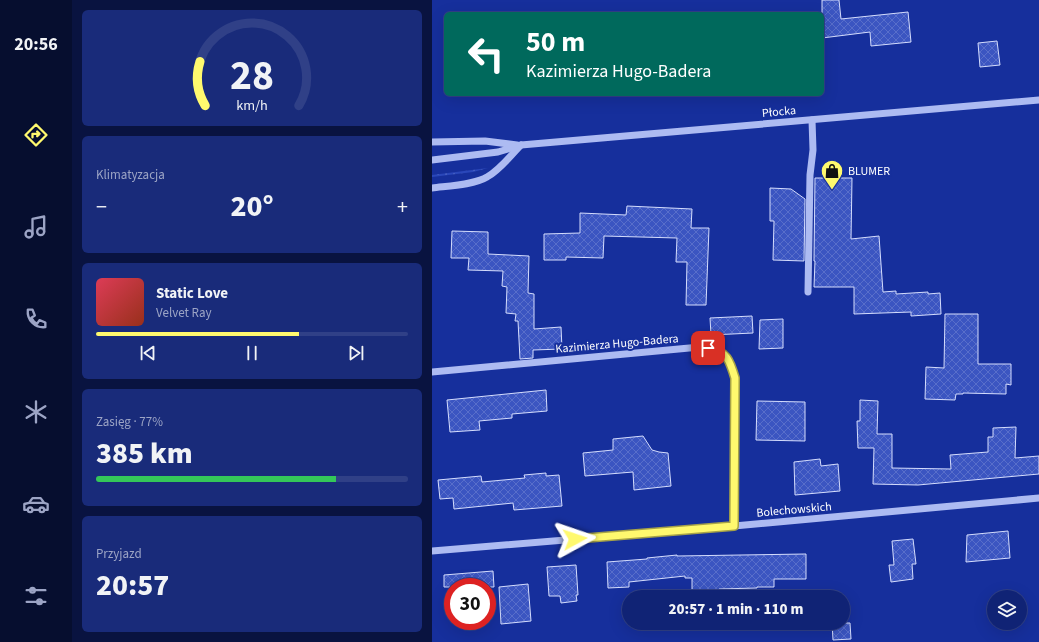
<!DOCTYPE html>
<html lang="pl">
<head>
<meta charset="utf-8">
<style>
	:root { --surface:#102375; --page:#192b7a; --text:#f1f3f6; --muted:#9ca4c5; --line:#304087; --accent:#fff96e }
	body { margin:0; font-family:"Source Sans 3",sans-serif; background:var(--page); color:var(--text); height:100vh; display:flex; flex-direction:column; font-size:15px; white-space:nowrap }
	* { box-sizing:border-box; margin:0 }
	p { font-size:13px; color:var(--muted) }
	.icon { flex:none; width:22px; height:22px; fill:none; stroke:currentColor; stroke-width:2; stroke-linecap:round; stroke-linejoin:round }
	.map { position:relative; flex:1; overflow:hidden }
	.drawer { display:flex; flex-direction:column; gap:10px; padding:10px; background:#091340; width:360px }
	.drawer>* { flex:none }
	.hud { position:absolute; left:12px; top:12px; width:380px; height:84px; border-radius:6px; box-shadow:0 4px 16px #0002,0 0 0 1px var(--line); background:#00695c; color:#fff; overflow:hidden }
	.tools { position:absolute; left:555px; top:590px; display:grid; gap:8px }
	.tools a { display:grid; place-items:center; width:40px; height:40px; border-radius:50%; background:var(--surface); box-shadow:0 4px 16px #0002,0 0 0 1px var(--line); font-size:20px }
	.speed { position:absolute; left:12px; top:578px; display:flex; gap:8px; font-size:20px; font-weight:700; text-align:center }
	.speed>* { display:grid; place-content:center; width:52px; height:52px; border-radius:50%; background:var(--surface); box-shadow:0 4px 16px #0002,0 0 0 1px var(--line); line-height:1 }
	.speed .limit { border:6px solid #d22; background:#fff; color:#111 }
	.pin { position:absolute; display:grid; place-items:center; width:34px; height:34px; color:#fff; margin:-17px; border-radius:8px; box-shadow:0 2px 6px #0006 }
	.me { position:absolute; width:44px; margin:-22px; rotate:85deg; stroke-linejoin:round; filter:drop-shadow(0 0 3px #0008) }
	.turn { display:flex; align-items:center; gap:14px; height:84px; padding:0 16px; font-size:18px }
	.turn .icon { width:52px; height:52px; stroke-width:2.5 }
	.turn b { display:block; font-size:28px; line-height:34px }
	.big { font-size:30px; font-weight:800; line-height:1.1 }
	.drawer .widget { flex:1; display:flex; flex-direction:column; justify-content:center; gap:6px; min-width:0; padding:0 14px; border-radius:6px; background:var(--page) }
	.drawer .dial { align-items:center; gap:0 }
	.dial svg { height:104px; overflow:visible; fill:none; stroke:var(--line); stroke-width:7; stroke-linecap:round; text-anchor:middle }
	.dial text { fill:var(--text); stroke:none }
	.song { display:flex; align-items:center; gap:12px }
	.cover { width:48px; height:48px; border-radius:6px; background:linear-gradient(135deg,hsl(350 70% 55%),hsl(10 70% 35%)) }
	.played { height:4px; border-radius:2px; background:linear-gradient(90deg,var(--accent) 65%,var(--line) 65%) }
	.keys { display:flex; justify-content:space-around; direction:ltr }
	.heat { display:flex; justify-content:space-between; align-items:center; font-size:22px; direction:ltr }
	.charge { height:6px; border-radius:3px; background:linear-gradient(90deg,#34c759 77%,var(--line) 0) }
	.trip { position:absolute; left:190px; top:590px; width:228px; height:40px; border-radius:20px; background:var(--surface); box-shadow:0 4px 16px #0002,0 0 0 1px var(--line); font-weight:800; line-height:40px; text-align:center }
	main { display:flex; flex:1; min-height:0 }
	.dock { display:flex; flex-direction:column; width:72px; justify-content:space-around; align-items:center; background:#060e2f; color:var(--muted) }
	.dock .icon { width:28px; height:28px }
	.dock .current { color:var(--accent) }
	.dock b { font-size:18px; color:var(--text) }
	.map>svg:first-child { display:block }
</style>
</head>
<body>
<main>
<nav class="dock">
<b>20:56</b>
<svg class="icon current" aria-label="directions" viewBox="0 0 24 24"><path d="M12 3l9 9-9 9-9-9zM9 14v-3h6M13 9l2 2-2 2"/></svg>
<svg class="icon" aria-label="music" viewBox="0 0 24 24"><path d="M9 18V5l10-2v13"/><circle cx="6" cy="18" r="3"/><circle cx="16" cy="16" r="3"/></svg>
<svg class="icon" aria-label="phone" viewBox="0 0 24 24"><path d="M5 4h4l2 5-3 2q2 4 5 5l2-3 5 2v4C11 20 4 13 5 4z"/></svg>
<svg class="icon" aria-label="climate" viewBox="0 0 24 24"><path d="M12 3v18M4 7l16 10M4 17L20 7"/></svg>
<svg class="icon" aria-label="car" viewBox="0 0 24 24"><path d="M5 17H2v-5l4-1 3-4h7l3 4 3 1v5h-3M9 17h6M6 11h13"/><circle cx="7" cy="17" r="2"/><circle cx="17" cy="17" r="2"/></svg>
<svg class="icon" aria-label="filters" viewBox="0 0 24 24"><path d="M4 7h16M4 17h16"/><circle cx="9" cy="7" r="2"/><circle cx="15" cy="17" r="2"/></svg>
</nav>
<section class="drawer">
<div class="widget dial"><svg viewBox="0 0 100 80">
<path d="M14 69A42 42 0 1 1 86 69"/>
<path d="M14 69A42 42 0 0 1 10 35" stroke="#fff96e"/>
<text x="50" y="56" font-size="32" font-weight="700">28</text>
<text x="50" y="72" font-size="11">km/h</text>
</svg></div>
<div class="widget"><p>Klimatyzacja</p>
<div class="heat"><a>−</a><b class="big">20°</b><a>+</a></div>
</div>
<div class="widget">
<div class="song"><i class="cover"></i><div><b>Static Love</b><p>Velvet Ray</p></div></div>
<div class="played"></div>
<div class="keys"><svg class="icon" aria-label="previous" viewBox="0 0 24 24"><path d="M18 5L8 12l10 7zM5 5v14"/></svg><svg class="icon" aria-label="pause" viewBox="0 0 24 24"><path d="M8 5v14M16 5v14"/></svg><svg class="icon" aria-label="next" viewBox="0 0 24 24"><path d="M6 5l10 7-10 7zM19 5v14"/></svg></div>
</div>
<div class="widget"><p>Zasięg · 77%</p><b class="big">385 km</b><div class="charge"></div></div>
<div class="widget"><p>Przyjazd</p><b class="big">20:57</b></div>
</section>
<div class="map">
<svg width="607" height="642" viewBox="0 0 607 642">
	<defs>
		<pattern id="grass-dots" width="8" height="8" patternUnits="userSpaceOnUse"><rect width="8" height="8" fill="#2a47ba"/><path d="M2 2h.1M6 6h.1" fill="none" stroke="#4a63c4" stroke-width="1.8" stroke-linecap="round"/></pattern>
		<pattern id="building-cross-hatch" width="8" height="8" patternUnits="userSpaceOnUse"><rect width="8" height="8" fill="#3b55c1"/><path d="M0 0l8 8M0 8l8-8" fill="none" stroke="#586eca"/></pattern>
	</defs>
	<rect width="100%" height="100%" fill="#162f9c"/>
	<polygon fill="url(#grass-dots)" points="56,168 41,172 0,177 0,175"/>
	<g fill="url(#building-cross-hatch)" stroke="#d5ddfd">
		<polygon points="390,0 407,0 409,19 476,12 479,42 439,46 438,32 390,38"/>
		<polygon points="565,41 568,65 548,67 546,43"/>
		<polygon points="383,178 420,178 419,239 447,236 451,292 464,291 464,294 496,292 496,294 508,293 509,314 479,316 479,312 422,314 422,287 382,287 383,261 382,261"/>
		<polygon points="338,188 359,189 373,199 372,261 341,260 342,221 338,221"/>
		<polygon points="195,206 260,209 259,228 277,228 274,305 254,305 255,262 244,262 245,238 172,236 171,258 134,257 134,260 112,260 112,234 148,233 148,213 194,215"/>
		<polygon points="20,231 56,232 56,254 97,256 96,293 102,294 102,329 129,327 130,349 101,350 101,358 88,359 86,321 83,321 84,314 74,313 75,287 70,286 71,271 36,270 37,258 19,258"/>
		<polygon points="513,314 546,314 546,364 579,364 579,385 574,384 574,394 531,393 531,394 524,394 523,400 493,399 494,367 512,368"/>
		<polygon points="320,316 321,333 279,335 278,318"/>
		<polygon points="351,319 351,348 327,349 328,320"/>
		<polygon points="114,390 115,411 80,414 80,418 47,421 48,430 18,432 15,400"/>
		<polygon points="428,400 446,401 445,434 460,434 460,468 519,469 518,455 556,452 556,437 561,437 561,428 584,427 583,458 607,456 607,474 486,485 441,484 442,448 426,448 425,421 428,421"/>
		<polygon points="325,401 373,402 373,441 324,440"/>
		<polygon points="211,436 220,450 227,452 236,453 239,486 202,490 201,472 153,476 151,453 181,450 181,439"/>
		<polygon points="388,459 389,466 406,464 408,491 363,495 362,462"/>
		<polygon points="114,473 114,476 127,475 130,506 82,510 81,503 22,509 21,498 8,499 6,480 49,476 50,482 93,478 92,475"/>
		<polygon points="576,531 578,558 534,562 535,535"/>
		<polygon points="481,539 484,564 480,564 481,579 459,582 457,565 462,565 460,541"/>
		<polygon points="374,554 374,579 342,579 342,587 325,587 325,588 287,589 287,592 260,592 260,578 253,578 253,576 197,582 197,587 176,588 175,562 215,559 215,558 245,555 245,556"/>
		<polygon points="144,565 146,595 144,595 145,601 129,603 128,596 117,596 115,567"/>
		<polygon points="61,571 62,587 12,587 12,575"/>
		<polygon points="96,584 99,621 69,624 67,587"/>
		<polygon points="400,623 418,623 419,639 401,640"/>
	</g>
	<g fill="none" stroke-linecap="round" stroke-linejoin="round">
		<g stroke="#adbbf2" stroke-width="7">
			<polyline points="0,142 53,141 85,145"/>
			<polyline points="0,160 66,152 89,145 607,100"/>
			<path d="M0 188C15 186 42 185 55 177 68 170 78 156 89 145"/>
			<polyline points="376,292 378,175 381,150 380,120"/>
			<path d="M0 372 268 347C292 351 296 354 303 378L302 526"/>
			<polyline points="0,551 302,526 607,498"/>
		</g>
	</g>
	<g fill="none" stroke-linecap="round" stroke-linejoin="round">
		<g stroke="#a6a248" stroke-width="10">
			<path id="route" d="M143 539 302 526 303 378C298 361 295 351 276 348"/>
		</g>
		<use href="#route" stroke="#fff96e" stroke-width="7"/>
	</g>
	<defs>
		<g id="shop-pin" transform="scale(1.15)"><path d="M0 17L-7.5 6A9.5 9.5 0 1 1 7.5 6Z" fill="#fff96e" stroke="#162f9c"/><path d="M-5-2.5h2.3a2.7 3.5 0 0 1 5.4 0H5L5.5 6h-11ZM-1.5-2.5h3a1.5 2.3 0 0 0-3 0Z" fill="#111"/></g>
	</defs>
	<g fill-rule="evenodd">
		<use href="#shop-pin" x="400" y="171"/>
	</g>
	<g text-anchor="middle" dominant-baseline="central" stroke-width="4" stroke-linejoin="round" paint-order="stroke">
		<g font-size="12" fill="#fff" stroke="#162f9c">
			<text transform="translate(347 112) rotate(-5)">Płocka</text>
			<text transform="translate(185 344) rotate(-5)">Kazimierza Hugo-Badera</text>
			<text transform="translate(362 510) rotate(-5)">Bolechowskich</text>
		</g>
		<g font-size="12" fill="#fff" stroke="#162f9c" text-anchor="start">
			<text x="416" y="171">BLUMER</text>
		</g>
	</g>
</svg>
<div class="tools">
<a><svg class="icon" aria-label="layers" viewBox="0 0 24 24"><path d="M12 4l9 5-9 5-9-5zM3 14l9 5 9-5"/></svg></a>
</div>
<div class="speed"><div class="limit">30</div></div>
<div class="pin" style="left:276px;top:348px;background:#d93025"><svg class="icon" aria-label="arrive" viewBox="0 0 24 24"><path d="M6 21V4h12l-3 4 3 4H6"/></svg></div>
<svg class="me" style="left:143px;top:539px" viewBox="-20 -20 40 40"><path d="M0-17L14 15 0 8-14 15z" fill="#fff96e" stroke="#fff" stroke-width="4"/></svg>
<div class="trip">20:57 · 1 min · 110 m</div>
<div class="hud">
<div class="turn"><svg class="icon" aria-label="left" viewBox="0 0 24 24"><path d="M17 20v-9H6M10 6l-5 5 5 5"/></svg><div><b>50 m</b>Kazimierza Hugo-Badera</div></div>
</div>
</div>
</main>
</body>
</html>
